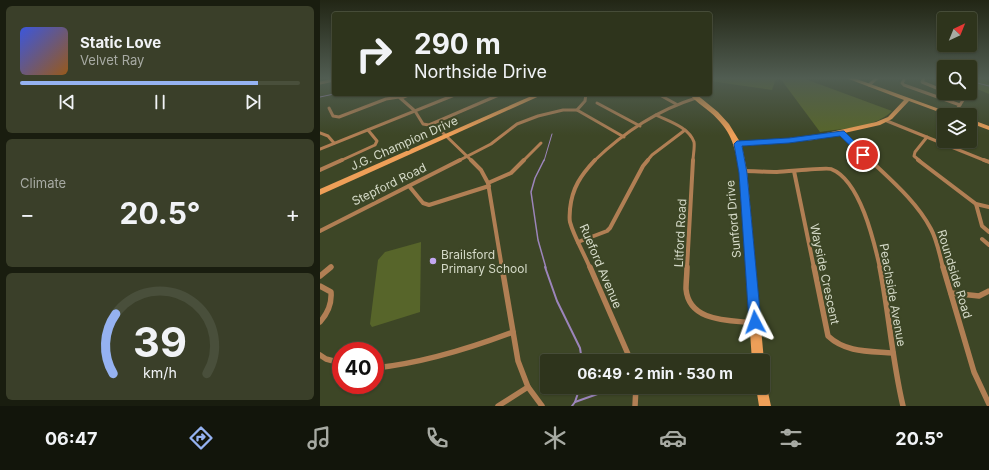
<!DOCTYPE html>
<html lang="en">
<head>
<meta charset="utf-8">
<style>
	:root { --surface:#2e341c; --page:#3a3f29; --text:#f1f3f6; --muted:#a7aaa3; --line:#494f3b; --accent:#95b2f1 }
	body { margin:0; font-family:Inter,sans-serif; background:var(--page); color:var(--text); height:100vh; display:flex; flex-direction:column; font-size:15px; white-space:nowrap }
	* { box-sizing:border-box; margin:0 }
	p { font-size:13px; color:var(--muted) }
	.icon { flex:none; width:22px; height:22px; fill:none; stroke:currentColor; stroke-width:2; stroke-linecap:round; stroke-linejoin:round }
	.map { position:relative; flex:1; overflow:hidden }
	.sheet { display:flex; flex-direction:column; gap:6px; padding:6px; background:#191d0f; width:320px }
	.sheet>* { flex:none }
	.guide { position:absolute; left:12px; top:12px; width:380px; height:84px; border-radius:4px; box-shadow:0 1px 3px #0004,0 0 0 1px var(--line); background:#2e341c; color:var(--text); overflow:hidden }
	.needle { width:26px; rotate:43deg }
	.controls { position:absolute; left:617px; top:12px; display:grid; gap:8px }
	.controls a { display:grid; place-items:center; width:40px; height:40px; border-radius:4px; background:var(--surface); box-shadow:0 1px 3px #0004,0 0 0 1px var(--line); font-size:20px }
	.speed { position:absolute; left:12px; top:342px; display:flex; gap:8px; font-size:20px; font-weight:700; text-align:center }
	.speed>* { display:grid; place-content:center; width:52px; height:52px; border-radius:50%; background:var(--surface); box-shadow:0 1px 3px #0004,0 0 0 1px var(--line); line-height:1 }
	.speed .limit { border:6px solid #d22; background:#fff; color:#111 }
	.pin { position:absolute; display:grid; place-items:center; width:34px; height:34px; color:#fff; margin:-17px; border:2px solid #fff; border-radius:50%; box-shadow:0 1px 4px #0007 }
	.me { position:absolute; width:44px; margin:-22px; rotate:356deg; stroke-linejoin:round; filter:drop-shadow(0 0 3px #0008) }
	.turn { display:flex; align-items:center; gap:14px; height:84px; padding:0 16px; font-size:18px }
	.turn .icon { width:52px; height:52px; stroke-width:2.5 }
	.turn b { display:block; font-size:28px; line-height:34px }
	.big { font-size:30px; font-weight:700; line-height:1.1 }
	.sheet .tile { flex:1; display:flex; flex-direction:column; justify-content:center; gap:6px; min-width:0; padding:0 14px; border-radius:6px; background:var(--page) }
	.sheet .dial { align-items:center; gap:0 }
	.dial svg { height:104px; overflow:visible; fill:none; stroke:var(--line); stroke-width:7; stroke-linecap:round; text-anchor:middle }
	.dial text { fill:var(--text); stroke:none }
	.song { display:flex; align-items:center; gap:12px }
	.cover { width:48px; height:48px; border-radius:6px; background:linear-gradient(135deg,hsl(230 70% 55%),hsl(30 70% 35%)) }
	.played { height:4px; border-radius:2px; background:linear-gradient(90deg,var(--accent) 85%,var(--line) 85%) }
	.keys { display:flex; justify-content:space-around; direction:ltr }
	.heat { display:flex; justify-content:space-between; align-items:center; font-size:22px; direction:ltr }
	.trip { position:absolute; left:220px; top:354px; width:230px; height:40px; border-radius:4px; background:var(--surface); box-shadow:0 1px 3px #0004,0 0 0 1px var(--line); font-weight:700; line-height:40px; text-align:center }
	.tab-bar { display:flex; height:64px; justify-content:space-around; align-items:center; background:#12150b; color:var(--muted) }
	.tab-bar .icon { width:28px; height:28px }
	.tab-bar .selected { color:var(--accent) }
	.tab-bar b { font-size:18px; color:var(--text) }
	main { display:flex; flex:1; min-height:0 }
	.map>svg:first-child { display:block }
</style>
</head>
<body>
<main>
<section class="sheet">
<div class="tile">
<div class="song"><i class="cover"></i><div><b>Static Love</b><p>Velvet Ray</p></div></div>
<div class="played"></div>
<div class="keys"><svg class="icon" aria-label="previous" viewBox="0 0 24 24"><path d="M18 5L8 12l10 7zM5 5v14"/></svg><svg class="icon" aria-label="pause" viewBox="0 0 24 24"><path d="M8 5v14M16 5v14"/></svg><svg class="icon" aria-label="next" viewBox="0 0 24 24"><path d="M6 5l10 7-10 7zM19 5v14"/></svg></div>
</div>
<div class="tile"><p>Climate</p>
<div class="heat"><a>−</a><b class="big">20.5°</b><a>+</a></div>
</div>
<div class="tile dial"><svg viewBox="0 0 100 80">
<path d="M14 69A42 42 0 1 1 86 69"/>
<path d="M14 69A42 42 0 0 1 16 23" stroke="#95b2f1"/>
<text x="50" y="56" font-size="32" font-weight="700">39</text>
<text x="50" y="72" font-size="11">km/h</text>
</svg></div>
</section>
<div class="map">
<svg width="669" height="406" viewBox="0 0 669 406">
	<rect width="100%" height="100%" fill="#3d4626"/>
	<g fill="#57652a">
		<polygon points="390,78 456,78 452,90 390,81"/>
		<path d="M460 78H483L486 80H488L572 111C553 129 524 128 500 132Z"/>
		<polygon points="650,78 669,78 667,83 669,84 669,94 650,86"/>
		<polygon points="101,242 100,312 52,327 50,324 58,260 65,252"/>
	</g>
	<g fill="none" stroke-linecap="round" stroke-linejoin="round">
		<g stroke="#9c85bb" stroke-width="1">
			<polyline points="650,81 669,86"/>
			<polyline points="0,97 14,94"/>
			<polyline points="224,161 232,134"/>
		</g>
		<polyline stroke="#9c85bb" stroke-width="1.5" points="224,160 215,178 211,192 218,240 226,268"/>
		<g stroke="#9c85bb" stroke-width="2">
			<polyline points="225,267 237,301 260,348 262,361"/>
			<polyline points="255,402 260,387"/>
			<polyline points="252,406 255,402 286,391 306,388"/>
		</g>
		<g stroke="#b17f54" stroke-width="3">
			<polyline points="604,78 602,82 624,91"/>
			<polyline points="584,80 582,83 584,85 640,105"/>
			<polyline points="0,83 14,80"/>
			<polyline points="549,85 557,78"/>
			<polyline points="630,93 645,98"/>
			<polyline points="338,94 356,104"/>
			<polyline points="81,98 91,94"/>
			<polyline points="277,103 320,126"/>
			<polyline points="9,108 13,116 19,117 66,99 79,97 95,111 103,124 109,125 181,94"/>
			<polyline points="257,110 265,101 266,94"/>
			<path d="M336 115C348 121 369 127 374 142 375 147 373 155 373 161"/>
			<polyline points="633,115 648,93"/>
			<polyline points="567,121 666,161"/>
			<polyline points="0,133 8,136 14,143"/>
			<polyline points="123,133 152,161"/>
			<polyline points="522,133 551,161"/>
			<polyline points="630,146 634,141"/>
			<polyline points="0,149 137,94"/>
			<polyline points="20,161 55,145 57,141 48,130"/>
			<polyline points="138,161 171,144 197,124 218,116 243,110 257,110 304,137"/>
			<polyline points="203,161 221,143"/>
			<path d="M274 161C303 133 338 110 376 98"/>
			<polyline points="327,161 332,155 365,130"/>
			<polyline points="600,161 594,156 595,152 607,137"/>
		</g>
		<g stroke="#b17f54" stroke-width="4">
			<polyline points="151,160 161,170 168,183 182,268"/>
			<path d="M550 160C571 180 597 202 611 229 617 240 620 256 623 268"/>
			<polyline points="598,160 656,204 669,207"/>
			<polyline points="664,160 669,162"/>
			<polyline points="0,170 22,160"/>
			<path d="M423 171C434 171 445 172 457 172 466 172 506 167 511 169 540 180 554 241 560 268"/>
			<polyline points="474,171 494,268"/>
			<polyline points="168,183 191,173 204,160"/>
			<polyline points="89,186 103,203 109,205 169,186"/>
			<polyline points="656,204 662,226 669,232"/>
			<polyline points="0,231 140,160"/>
			<polyline points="662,239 669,245"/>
			<polyline points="258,242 287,231 290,228 323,166 328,160"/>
			<path d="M270 268C264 253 254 237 250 222 249 218 250 213 250 209 252 188 261 175 275 160"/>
			<polyline points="367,268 373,160"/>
		</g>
		<g stroke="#b17f54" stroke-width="5.5">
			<polyline points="182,267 198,361 208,387 222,406"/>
			<polyline points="270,267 311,361"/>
			<path d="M367 267C367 274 366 282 366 289 369 323 411 320 435 323"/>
			<path d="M494 267 508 336C526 353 550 351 573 353"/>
			<path d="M560 267C569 313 572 360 583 406"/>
			<polyline points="623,267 654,372 669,404"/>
			<polyline points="0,276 11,267"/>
			<path d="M0 286 11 292C12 304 8 313 0 322"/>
			<polyline points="631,293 659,296 669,291"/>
			<polyline points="0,355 6,359 21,363"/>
			<path d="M55 368C103 363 148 349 193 332"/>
			<polyline points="178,406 208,387"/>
			<polyline points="315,406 316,387"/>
		</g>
		<g fill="#ee9f58" fill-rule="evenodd">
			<path d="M526 78H534L636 115H627L589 101 572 119 560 125 493 140 422 146 427 171 444 361 443 362V361H432L419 171C415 145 411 130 390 112 383 106 375 101 369 94H376L398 112 409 124 420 142 493 136 556 122 568 117 584 100Z"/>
			<polygon points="216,94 224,94 0,195 0,189"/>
			<polygon points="650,119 669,126 669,130 650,123"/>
			<polygon points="443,382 446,383 451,406 439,406 436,387 443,387"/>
		</g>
	</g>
	<linearGradient id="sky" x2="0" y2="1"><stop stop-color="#222615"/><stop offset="0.58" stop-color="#515d52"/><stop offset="1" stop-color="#515d52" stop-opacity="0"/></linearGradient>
	<rect width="669" height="135" fill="url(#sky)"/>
	<polygon fill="#1a73e8" stroke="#114b97" points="522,131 524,131 546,153 546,156 541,156 520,136 469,143 422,146 427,173 441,322 439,327 435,328 431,327 429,322 419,173 414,144 417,141 469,138"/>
	<circle fill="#c3a7f2" stroke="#3d4626" stroke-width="1.5" cx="113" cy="261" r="4"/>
	<g text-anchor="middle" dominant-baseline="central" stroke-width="4" stroke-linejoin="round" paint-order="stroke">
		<g font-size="12" fill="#d5dac8" stroke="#3d4626">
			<text transform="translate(84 143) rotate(-24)">J.G. Champion Drive</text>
			<text transform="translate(69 184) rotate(-26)">Stepford Road</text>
			<text transform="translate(413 219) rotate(-95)">Sunford Drive</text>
			<text transform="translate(360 233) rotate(-87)">Litford Road</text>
			<text transform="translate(281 266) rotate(67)">Rueford Avenue</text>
			<text transform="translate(505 274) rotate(78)">Wayside Crescent</text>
			<text transform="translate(635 274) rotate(73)">Roundside Road</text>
			<text transform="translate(573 295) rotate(80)">Peachside Avenue</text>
		</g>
		<g font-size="12" fill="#d5dac8" stroke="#3d4626" text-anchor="start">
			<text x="121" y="254">Brailsford<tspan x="121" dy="14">Primary School</tspan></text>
		</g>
	</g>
</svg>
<div class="controls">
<a><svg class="needle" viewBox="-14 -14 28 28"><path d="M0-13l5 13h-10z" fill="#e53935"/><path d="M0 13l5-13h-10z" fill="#a7aaa3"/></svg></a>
<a><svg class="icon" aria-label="search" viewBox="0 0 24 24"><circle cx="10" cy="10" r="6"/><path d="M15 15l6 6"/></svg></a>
<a><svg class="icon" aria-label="layers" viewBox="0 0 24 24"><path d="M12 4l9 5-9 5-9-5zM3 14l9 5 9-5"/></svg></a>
</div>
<div class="speed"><div class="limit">40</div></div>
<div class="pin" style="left:543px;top:155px;background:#d93025"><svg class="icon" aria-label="arrive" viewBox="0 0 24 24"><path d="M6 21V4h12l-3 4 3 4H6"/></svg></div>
<svg class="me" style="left:435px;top:322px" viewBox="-20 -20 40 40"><path d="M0-17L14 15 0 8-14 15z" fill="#1a73e8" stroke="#fff" stroke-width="4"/></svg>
<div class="trip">06:49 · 2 min · 530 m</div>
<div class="guide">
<div class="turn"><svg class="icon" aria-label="right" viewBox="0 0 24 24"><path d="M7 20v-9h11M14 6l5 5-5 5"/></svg><div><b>290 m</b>Northside Drive</div></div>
</div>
</div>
</main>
<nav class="tab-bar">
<b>06:47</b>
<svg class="icon selected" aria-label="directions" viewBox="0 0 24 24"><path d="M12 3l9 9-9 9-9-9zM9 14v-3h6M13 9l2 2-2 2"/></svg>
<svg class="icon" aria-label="music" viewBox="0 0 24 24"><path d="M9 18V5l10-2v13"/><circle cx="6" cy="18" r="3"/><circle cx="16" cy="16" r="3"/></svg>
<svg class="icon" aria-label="phone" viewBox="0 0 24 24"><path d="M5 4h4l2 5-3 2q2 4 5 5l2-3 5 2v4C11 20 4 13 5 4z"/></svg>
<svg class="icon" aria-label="climate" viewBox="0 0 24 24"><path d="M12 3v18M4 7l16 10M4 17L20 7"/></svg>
<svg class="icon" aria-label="car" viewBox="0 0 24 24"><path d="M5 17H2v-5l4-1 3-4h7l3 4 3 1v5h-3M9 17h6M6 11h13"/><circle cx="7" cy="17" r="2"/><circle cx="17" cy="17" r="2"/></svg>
<svg class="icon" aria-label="filters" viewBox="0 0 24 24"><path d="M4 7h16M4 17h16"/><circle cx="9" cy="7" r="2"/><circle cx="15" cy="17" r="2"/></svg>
<b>20.5°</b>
</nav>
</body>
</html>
